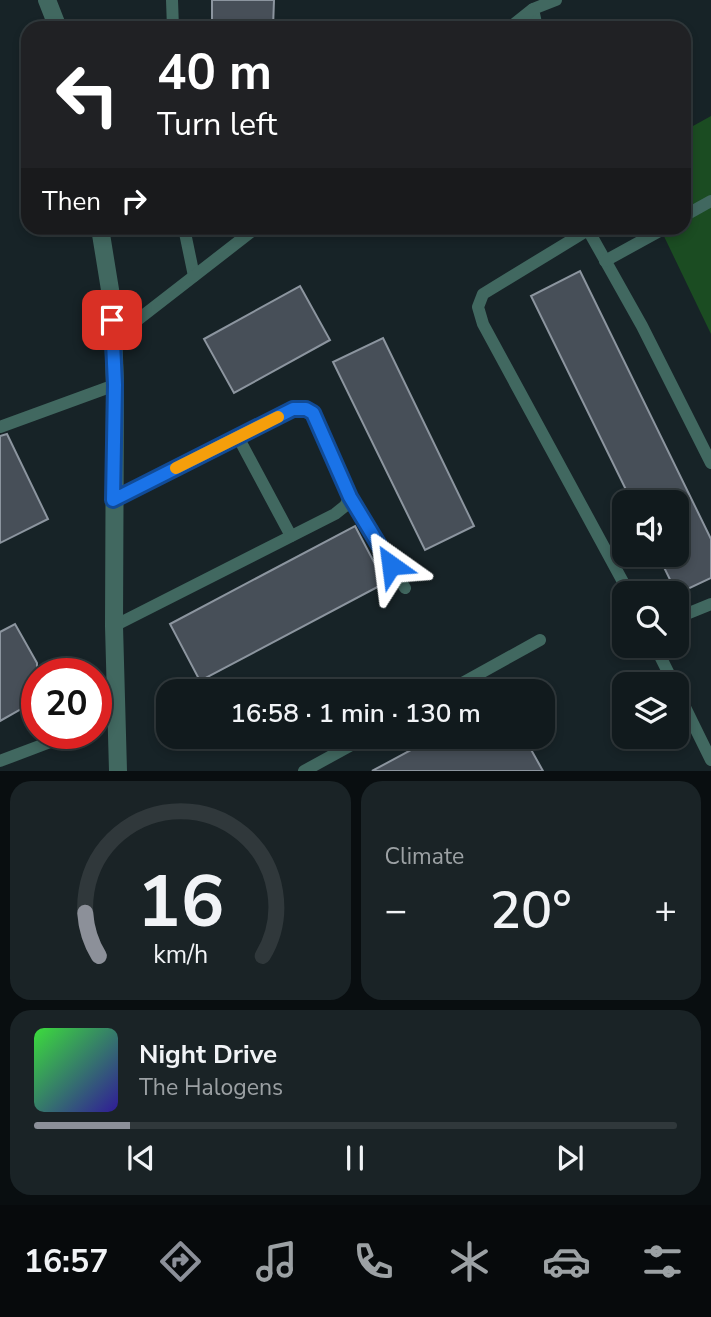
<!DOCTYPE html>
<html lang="en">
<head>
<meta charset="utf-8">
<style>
	:root { --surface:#111a1d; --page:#1a2326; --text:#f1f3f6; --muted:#9ca1a4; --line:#30383b; --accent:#8c9099 }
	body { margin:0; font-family:"Nunito Sans",sans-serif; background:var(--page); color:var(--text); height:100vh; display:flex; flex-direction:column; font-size:26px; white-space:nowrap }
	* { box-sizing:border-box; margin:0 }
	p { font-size:23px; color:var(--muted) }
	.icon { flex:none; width:38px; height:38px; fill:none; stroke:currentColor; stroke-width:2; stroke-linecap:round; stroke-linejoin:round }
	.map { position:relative; height:771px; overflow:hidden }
	.drawer { display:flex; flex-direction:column; gap:10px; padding:10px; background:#090e10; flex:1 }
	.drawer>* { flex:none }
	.guide { position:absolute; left:21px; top:21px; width:670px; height:214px; border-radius:21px; box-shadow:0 4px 10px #0003,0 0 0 2px var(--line); background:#202124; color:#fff; overflow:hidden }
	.controls { position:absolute; left:612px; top:490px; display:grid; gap:14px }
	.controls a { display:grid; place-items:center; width:77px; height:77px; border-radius:14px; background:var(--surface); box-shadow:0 4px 10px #0003,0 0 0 2px var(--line); font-size:35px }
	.speed { position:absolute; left:21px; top:658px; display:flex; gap:14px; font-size:35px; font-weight:700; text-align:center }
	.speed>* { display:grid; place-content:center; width:91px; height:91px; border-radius:50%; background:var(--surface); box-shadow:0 4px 10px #0003,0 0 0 2px var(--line); line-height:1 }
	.speed .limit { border:10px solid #d22; background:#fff; color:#111 }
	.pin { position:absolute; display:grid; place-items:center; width:60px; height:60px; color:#fff; margin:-30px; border-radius:14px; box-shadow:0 4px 10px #0006 }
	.me { position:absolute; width:77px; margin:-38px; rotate:329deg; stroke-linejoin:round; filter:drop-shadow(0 0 5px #0008) }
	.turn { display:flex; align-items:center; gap:24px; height:147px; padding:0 21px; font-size:32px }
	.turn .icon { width:91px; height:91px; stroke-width:2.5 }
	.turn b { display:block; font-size:49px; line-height:60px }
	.then { display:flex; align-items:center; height:66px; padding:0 21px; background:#0003; gap:14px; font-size:26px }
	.big { font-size:52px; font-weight:600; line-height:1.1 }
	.drawer .card { flex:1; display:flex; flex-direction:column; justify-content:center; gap:10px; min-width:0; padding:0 24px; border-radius:21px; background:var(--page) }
	.drawer .dial { align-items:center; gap:0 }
	.dial svg { height:182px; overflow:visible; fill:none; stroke:var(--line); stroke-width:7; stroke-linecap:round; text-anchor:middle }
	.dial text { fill:var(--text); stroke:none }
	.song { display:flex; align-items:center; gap:21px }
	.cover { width:84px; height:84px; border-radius:10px; background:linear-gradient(135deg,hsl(120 70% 55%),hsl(250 70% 35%)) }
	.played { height:7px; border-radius:4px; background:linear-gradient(90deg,var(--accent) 15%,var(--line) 15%) }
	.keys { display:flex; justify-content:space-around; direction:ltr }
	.heat { display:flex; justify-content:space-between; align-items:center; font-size:38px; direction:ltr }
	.drawer .tiles { flex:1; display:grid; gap:10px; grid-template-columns:1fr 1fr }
	.card:last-child { grid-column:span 2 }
	.trip { position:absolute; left:156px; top:679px; width:399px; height:70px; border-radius:21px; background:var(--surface); box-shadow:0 4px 10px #0003,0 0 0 2px var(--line); font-weight:600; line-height:70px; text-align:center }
	.dock { display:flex; height:112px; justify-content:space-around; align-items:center; background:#070a0c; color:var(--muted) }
	.dock .icon { width:49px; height:49px }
	.dock .selected { color:var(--accent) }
	.dock b { font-size:32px; color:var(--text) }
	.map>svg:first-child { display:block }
</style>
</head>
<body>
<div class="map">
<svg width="711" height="771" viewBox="0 0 711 771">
	<rect width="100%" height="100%" fill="#172327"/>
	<polygon fill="#1b4c22" points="711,116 711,334 660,228 684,228 684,131"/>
	<g fill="#474f58" stroke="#8c959f" stroke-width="2">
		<polygon points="212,0 274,0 273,28 212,28"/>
		<polygon points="580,271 711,539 711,578 677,594 658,555 677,555 677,502 632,502 531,296"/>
		<polygon points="300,286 330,340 234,393 204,339"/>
		<polygon points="383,338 474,526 425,550 333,362"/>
		<polygon points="7,434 48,519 0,543 0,436"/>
		<polygon points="355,526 385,583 200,681 170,624"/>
		<polygon points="15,624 37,663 37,700 0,721 0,632"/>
		<polygon points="435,737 524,737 543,771 372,771"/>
	</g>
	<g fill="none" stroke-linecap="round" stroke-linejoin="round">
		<g stroke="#416860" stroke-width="12">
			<polyline points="172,0 173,28"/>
			<polyline points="533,9 537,28"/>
			<polyline points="509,28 533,9 556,0"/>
			<polyline points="684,216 711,201"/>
			<polyline points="184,228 194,276"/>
			<polyline points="587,228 642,326 711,463"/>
			<polyline points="588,230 483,294 478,307 483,324 629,593"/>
			<polyline points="605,261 665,228"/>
			<polyline points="113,339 256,228"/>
			<polyline points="0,427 115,385"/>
			<polyline points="238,437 291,536"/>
			<polyline points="350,497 405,588"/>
			<polyline points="113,500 293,409 306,409 313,413 350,497 345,506 335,514 114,626"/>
			<polyline points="677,615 689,613 711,604"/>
			<polyline points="655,646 674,684"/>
			<polyline points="448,691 540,640"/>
			<polyline points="677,691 711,760"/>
			<polyline points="96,725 117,717"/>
			<polyline points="0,761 74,733"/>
			<polyline points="304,771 366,737"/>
		</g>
		<g stroke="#416860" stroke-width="18">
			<polyline points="47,0 58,28"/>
			<polyline points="100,228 112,302 115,385 114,626 118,771"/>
		</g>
	</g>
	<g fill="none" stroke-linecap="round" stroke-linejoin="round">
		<g stroke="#114b97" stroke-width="18">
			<polyline id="route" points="112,320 115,385 113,500 293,409 306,409 313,413 350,497 391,565"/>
		</g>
		<use href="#route" stroke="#1a73e8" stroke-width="12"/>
		<polyline stroke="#f59e0b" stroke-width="12" points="176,468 278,417"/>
	</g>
</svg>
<div class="controls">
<a><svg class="icon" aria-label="sound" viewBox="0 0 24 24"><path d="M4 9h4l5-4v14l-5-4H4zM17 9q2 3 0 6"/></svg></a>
<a><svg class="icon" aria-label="search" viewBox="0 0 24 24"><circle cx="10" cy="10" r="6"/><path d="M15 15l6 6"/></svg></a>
<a><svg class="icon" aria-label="layers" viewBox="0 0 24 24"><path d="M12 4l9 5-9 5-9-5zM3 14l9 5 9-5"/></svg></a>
</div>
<div class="speed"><div class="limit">20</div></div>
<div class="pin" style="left:112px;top:320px;background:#d93025"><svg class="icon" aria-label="arrive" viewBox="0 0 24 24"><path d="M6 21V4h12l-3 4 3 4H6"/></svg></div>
<svg class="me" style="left:391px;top:565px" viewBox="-20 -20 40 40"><path d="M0-17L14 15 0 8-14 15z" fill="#1a73e8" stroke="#fff" stroke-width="4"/></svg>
<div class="trip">16:58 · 1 min · 130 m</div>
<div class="guide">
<div class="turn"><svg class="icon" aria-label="left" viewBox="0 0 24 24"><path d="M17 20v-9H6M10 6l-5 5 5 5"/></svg><div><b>40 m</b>Turn left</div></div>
<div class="then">Then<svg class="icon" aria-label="right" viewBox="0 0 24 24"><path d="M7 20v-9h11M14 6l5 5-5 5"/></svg></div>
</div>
</div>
<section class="drawer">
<div class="tiles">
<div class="card dial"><svg viewBox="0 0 100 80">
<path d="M14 69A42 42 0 1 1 86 69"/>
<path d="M14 69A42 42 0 0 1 8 50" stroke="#8c9099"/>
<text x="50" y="56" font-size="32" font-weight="700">16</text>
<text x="50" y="72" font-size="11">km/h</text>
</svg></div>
<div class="card"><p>Climate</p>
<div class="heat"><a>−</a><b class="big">20°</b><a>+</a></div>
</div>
<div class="card">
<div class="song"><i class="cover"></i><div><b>Night Drive</b><p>The Halogens</p></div></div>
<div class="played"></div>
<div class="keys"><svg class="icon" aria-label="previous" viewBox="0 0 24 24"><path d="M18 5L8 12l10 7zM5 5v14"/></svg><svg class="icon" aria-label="pause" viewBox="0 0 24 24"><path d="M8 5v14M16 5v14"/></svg><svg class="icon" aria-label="next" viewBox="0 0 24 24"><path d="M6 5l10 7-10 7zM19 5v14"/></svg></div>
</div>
</div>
</section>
<nav class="dock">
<b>16:57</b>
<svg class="icon selected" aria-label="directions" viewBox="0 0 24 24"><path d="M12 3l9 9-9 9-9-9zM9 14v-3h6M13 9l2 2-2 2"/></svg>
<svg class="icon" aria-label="music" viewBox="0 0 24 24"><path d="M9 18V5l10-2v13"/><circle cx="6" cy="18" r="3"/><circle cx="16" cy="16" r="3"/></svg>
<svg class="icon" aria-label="phone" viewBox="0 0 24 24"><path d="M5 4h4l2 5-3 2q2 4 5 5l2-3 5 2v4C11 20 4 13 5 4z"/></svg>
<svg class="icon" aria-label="climate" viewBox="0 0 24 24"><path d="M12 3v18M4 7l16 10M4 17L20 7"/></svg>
<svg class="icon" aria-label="car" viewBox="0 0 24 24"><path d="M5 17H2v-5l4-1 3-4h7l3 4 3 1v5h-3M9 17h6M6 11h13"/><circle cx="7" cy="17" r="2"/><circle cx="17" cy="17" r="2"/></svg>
<svg class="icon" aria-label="filters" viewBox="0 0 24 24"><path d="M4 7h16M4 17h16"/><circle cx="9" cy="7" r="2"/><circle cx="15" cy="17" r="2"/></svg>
</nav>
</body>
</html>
